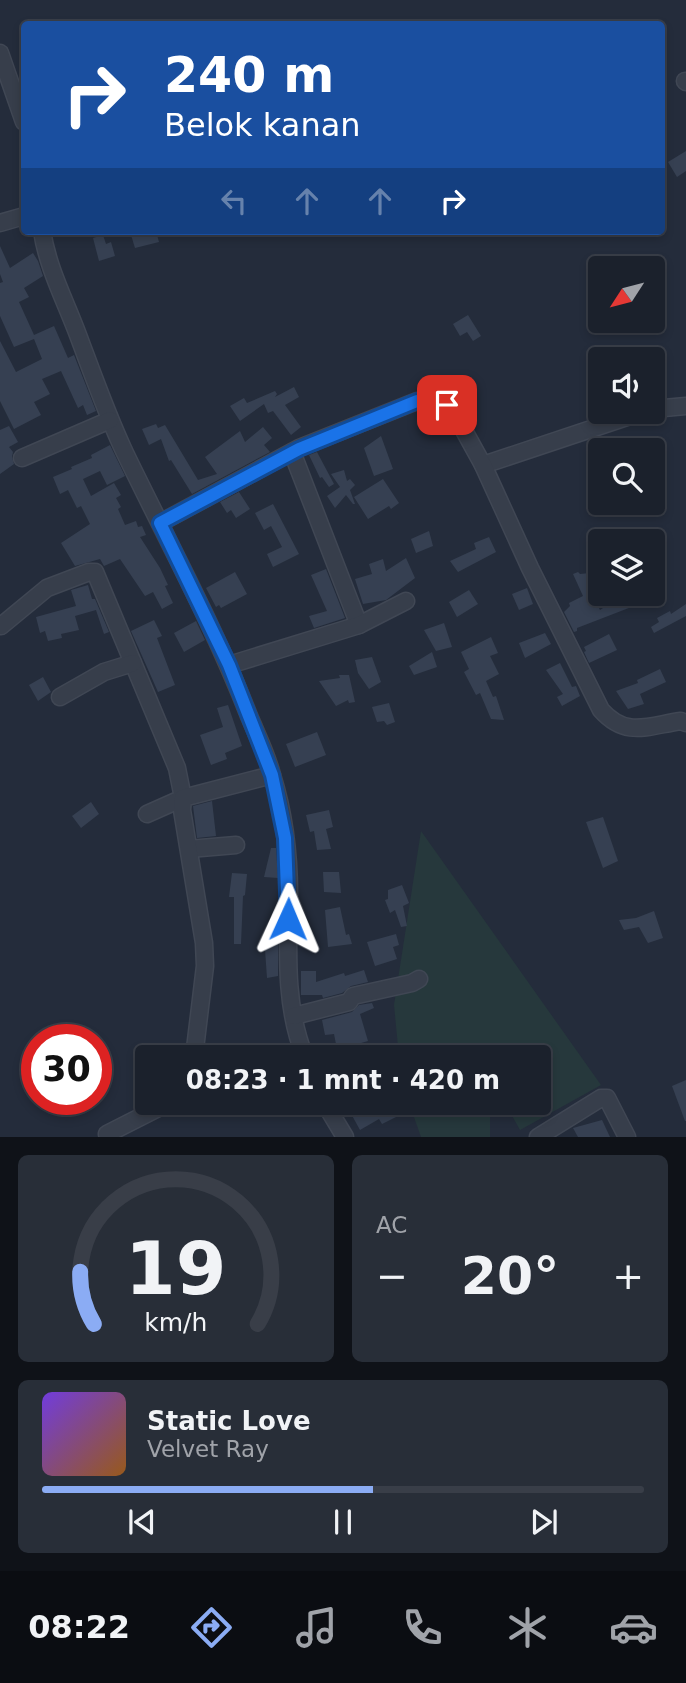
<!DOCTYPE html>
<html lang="id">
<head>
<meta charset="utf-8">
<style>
	:root { --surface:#1b212c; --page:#282e38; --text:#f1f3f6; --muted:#a0a3a9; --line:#393e48; --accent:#8bacf4 }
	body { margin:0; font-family:"DejaVu Sans",sans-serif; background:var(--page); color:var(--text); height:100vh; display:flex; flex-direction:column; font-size:26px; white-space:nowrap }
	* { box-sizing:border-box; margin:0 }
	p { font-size:23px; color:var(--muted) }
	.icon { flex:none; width:38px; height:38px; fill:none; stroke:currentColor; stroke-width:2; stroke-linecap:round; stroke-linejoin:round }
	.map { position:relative; height:1137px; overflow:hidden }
	.side { display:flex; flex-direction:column; gap:18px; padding:18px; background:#0f1218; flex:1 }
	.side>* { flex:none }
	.guide { position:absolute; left:21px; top:21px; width:644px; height:214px; border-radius:7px; box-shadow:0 4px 10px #0003,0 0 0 2px var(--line); background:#1a4fa0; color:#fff; overflow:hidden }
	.needle { width:46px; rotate:234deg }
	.controls { position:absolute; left:588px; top:256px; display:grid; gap:14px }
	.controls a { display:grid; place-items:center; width:77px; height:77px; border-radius:7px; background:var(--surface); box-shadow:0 4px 10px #0003,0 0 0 2px var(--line); font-size:35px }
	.speed { position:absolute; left:21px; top:1024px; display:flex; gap:14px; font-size:35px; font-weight:700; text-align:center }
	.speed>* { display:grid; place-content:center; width:91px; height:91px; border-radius:50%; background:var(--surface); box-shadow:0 4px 10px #0003,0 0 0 2px var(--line); line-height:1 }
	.speed .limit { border:10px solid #d22; background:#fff; color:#111 }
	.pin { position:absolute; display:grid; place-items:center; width:60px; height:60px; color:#fff; margin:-30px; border-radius:14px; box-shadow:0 4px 10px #0006 }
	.me { position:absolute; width:77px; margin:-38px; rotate:1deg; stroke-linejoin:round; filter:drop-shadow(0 0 5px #0008) }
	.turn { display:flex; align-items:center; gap:24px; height:147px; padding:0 28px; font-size:32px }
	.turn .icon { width:91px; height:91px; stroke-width:2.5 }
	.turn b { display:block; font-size:49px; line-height:60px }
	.lanes { display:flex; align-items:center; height:66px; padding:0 28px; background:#0003; justify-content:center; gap:35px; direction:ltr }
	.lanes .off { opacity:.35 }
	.big { font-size:52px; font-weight:800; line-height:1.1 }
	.side .tile { flex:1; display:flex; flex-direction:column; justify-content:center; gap:10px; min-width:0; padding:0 24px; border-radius:10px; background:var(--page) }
	.side .dial { align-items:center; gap:0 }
	.dial svg { height:182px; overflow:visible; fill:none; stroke:var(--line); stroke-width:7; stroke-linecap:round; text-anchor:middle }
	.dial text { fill:var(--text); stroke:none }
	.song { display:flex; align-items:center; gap:21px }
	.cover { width:84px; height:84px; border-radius:10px; background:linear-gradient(135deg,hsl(260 70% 55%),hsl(30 70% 35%)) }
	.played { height:7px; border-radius:4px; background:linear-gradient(90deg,var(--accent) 55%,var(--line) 55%) }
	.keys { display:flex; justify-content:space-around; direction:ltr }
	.heat { display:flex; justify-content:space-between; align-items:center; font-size:38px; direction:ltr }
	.side .tiles { flex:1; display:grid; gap:18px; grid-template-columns:1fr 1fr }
	.tile:last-child { grid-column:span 2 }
	.trip { position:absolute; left:135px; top:1045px; width:416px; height:70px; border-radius:7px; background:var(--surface); box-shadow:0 4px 10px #0003,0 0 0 2px var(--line); font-weight:800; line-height:70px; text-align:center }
	.dock { display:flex; height:112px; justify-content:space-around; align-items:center; background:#0b0d12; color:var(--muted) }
	.dock .icon { width:49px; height:49px }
	.dock .selected { color:var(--accent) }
	.dock b { font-size:32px; color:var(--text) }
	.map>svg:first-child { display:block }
</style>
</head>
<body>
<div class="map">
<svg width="686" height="1137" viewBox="0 0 686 1137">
	<rect width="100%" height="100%" fill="#242c3b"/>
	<g fill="#26383c">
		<polygon points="421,831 601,1085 520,1130 505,1103 539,1102 539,1057 399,1057 394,1005"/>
		<polygon points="409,1103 490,1103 490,1137 421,1137"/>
	</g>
	<g fill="#364052">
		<polygon points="686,151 686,171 677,177 668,162"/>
		<polygon points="138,231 156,231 159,242 135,248 131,235"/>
		<polygon points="103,235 106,244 111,242 115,256 99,261 93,238"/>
		<polygon points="0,246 10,268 33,253 38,261 43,276 24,288 29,297 19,302 34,335 54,326 68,358 74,355 96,411 87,415 83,405 78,408 61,371 42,379 50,394 34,402 41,415 14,429 0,401 0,341 16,372 42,359 34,339 14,347 0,316 0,283 3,282 0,274"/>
		<polygon points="468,315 481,336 473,341 467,332 460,336 453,324"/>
		<polygon points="294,387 299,397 285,405 301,427 291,435 273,411 268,413 264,404 240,421 230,406 244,398 247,403 275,391 277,394 275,397"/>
		<polygon points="156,424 158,428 165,425 198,480 217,474 205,457 240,431 245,442 263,427 272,438 264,445 270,452 192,494 171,460 169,461 161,439 149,445 142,429"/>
		<polygon points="9,426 18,442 9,447 13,452 12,457 14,464 0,474 0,430"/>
		<polygon points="381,436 393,469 374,476 364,448"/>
		<polygon points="110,445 125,476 107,485 100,471 83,479 91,496 114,483 121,495 116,498 121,507 118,509 125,525 136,521 138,527 142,526 146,535 140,537 160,568 168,585 165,586 173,603 162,609 153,592 145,596 120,559 104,566 100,559 75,566 61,543 90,524 81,506 77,508 68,490 60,494 53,477 72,469 71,467 92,458 91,455"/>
		<polygon points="317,452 334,484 329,487 322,477 320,478 309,455"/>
		<polygon points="344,470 347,481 350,479 355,485 350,490 355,504 353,504 346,495 335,508 327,496 340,487 331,474"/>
		<polygon points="383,479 399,503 391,509 389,506 368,519 354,497"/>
		<polygon points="239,492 250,509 236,518 231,510 227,513 220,502"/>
		<polygon points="273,504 299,554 273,567 267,554 282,547 271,526 264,530 255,513"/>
		<polygon points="429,531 433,546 416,553 411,539"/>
		<polygon points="489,537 496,552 458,572 450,561 476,549 474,543"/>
		<polygon points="406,558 415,578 386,600 363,604 355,579 372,574 369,564 383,559 386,571"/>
		<polygon points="326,569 345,618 314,628 309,616 327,611 311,575"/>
		<polygon points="235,572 247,594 221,608 219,605 216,607 206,588"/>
		<polygon points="578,572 580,574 599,572 600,589 590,591 600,610 626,593 629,593 634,606 577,628 577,631 574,632 564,612 570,606 569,603 583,596 573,574"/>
		<polygon points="88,585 92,599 95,599 109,632 104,634 96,610 75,616 79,630 61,634 62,638 48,641 45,631 40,633 36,617 76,606 71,590"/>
		<polygon points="527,588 533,604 519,610 512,594"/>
		<polygon points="469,590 478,604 457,617 449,602"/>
		<polygon points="686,604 686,616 654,633 651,627 659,622 657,618 670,611 671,614"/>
		<polygon points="154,620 162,636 157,638 175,685 158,692 131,631"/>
		<polygon points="196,621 205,640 184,652 174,633"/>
		<polygon points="444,623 452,647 436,651 424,630"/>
		<polygon points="545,633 551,644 525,658 519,643"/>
		<polygon points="609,634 617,650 589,663 584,652 586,651 584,647"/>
		<polygon points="491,637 498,653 490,656 499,674 486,681 493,697 496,696 504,720 491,719 480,693 476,695 464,672 469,669 461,652"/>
		<polygon points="432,652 437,667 414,675 409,666"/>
		<polygon points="372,657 381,682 369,689 358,673 355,660"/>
		<polygon points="560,663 572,687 576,686 580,696 562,706 557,697 563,694 546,670"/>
		<polygon points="660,669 666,682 640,694 644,704 628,709 616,691 638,683 637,680"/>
		<polygon points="339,675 349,675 355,702 349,703 348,700 336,706 319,681 340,678"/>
		<polygon points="43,677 51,692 38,701 29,685"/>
		<polygon points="389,703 395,722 387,725 384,721 377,722 372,707"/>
		<polygon points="228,705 242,746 225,753 227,759 211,765 200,735 223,727 217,708"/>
		<polygon points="317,732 326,755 295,767 286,744"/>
		<polygon points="212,801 216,836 197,838 193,806"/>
		<polygon points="91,802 99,814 81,828 72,816"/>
		<polygon points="329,810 333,827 326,829 331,849 317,850 314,831 310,832 306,815"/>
		<polygon points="603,817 618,861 603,868 586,822"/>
		<polygon points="271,848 276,848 278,878 264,877"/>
		<polygon points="323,872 339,872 341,893 324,892"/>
		<polygon points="232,873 247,874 245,895 243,896 241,944 234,944 234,897 229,897"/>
		<polygon points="402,885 409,903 403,906 407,926 401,927 395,910 390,913 385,900 388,899 388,890"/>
		<polygon points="340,907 346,935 349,934 352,944 328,947 325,910"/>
		<polygon points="654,911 663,938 648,943 639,927 624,930 619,920 636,918"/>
		<polygon points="278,934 278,976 267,978 264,935"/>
		<polygon points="396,934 399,945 393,947 397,959 375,966 367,942"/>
		<polygon points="364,970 368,982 351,986 342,993 323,998 322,995 301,995 301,971 316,971 316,982 344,973 345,976"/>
		<polygon points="372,1003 374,1008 360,1014 368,1041 351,1046 353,1050 338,1054 334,1034 325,1035 322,1020 352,1012 359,1005"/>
		<polygon points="686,1080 686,1121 685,1121 672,1086"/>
		<polygon points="363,1102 392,1102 398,1116 382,1124 379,1119 360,1130 349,1110"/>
		<polygon points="602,1120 610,1137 578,1137 573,1128"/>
	</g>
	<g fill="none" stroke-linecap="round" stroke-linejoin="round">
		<g stroke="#404754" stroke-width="19">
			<g id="minor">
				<polyline points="0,53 24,122"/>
				<polyline points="685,81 686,82"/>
				<polyline points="0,223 24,216"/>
				<path d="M42 231C48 269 65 300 78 335 93 375 107 415 125 453 167 540 214 626 249 716 257 735 267 755 272 775 284 813 289 856 289 895 288 949 284 1006 305 1057"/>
				<polyline points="653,409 686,406"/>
				<polyline points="292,452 359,625"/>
				<polyline points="22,458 110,420"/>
				<polyline points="483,465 645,411"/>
				<path d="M160 523 299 448 417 401H435L447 405 456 416 483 465 530 568 601 710C626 738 647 726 681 721L686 723"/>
				<polyline points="1,626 47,588 89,572 95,572 177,768 183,798 147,814"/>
				<polyline points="229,665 359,625 406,601"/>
				<polyline points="60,697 104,672 133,663"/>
				<polyline points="189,849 236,845"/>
				<polyline points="294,1016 349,1002 353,996 412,983 419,979"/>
				<polyline points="194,1057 205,966 204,943 182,810 183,798 272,775"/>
				<polyline points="324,1102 345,1137"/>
				<polyline points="107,1134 170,1102"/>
				<polyline points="538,1137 601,1098 607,1098 627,1137"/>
			</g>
		</g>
		<use href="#minor" stroke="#373e4b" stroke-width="16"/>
	</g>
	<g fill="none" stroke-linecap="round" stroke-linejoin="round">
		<g stroke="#114b97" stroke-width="18">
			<polyline id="route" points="288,919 285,838 272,775 229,665 160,523 299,449 417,401 435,401 447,405"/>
		</g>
		<use href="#route" stroke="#1a73e8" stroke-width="12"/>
	</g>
</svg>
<div class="controls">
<a><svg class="needle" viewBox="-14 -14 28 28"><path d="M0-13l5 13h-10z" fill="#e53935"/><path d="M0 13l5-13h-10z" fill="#a0a3a9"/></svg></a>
<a><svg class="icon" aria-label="sound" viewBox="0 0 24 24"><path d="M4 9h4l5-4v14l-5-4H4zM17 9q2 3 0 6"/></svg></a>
<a><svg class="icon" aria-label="search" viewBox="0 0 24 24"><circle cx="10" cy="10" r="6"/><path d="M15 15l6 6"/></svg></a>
<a><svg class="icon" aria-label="layers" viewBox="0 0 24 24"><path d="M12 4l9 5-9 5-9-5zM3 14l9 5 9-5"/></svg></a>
</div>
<div class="speed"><div class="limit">30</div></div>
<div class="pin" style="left:447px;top:405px;background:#d93025"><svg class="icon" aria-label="arrive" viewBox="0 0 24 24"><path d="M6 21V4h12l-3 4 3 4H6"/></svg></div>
<svg class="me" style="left:288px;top:919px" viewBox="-20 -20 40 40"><path d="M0-17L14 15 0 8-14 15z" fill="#1a73e8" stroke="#fff" stroke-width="4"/></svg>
<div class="trip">08:23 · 1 mnt · 420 m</div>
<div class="guide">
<div class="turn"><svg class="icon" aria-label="right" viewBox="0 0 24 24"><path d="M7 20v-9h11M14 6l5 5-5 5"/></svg><div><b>240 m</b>Belok kanan</div></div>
<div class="lanes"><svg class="icon off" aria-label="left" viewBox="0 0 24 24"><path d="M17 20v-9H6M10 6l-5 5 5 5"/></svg><svg class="icon off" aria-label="ahead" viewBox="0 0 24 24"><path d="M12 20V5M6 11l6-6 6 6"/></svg><svg class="icon off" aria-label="ahead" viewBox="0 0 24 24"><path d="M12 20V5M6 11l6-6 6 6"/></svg><svg class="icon" aria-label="right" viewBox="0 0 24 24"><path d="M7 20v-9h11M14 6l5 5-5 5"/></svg></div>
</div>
</div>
<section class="side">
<div class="tiles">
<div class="tile dial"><svg viewBox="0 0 100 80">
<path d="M14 69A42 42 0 1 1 86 69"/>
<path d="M14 69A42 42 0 0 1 8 46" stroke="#8bacf4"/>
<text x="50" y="56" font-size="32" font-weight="700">19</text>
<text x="50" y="72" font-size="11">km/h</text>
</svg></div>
<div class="tile"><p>AC</p>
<div class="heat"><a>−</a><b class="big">20°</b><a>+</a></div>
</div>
<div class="tile">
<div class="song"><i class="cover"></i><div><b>Static Love</b><p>Velvet Ray</p></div></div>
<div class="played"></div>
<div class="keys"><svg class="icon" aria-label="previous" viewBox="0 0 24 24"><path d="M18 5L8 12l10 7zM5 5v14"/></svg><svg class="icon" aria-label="pause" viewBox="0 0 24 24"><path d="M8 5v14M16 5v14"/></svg><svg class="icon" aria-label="next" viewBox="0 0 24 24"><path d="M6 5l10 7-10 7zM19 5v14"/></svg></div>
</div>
</div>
</section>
<nav class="dock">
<b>08:22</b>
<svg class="icon selected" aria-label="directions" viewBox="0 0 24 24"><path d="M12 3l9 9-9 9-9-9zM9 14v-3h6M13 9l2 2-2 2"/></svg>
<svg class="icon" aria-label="music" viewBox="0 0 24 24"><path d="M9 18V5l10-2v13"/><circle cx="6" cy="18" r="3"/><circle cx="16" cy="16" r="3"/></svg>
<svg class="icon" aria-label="phone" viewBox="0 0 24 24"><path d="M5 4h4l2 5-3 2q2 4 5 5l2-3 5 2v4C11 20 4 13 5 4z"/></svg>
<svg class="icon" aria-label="climate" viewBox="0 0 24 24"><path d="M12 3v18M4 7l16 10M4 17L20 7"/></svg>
<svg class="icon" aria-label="car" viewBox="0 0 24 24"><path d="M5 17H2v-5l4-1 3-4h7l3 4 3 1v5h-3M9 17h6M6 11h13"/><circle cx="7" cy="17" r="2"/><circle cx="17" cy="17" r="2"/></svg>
</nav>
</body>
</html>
